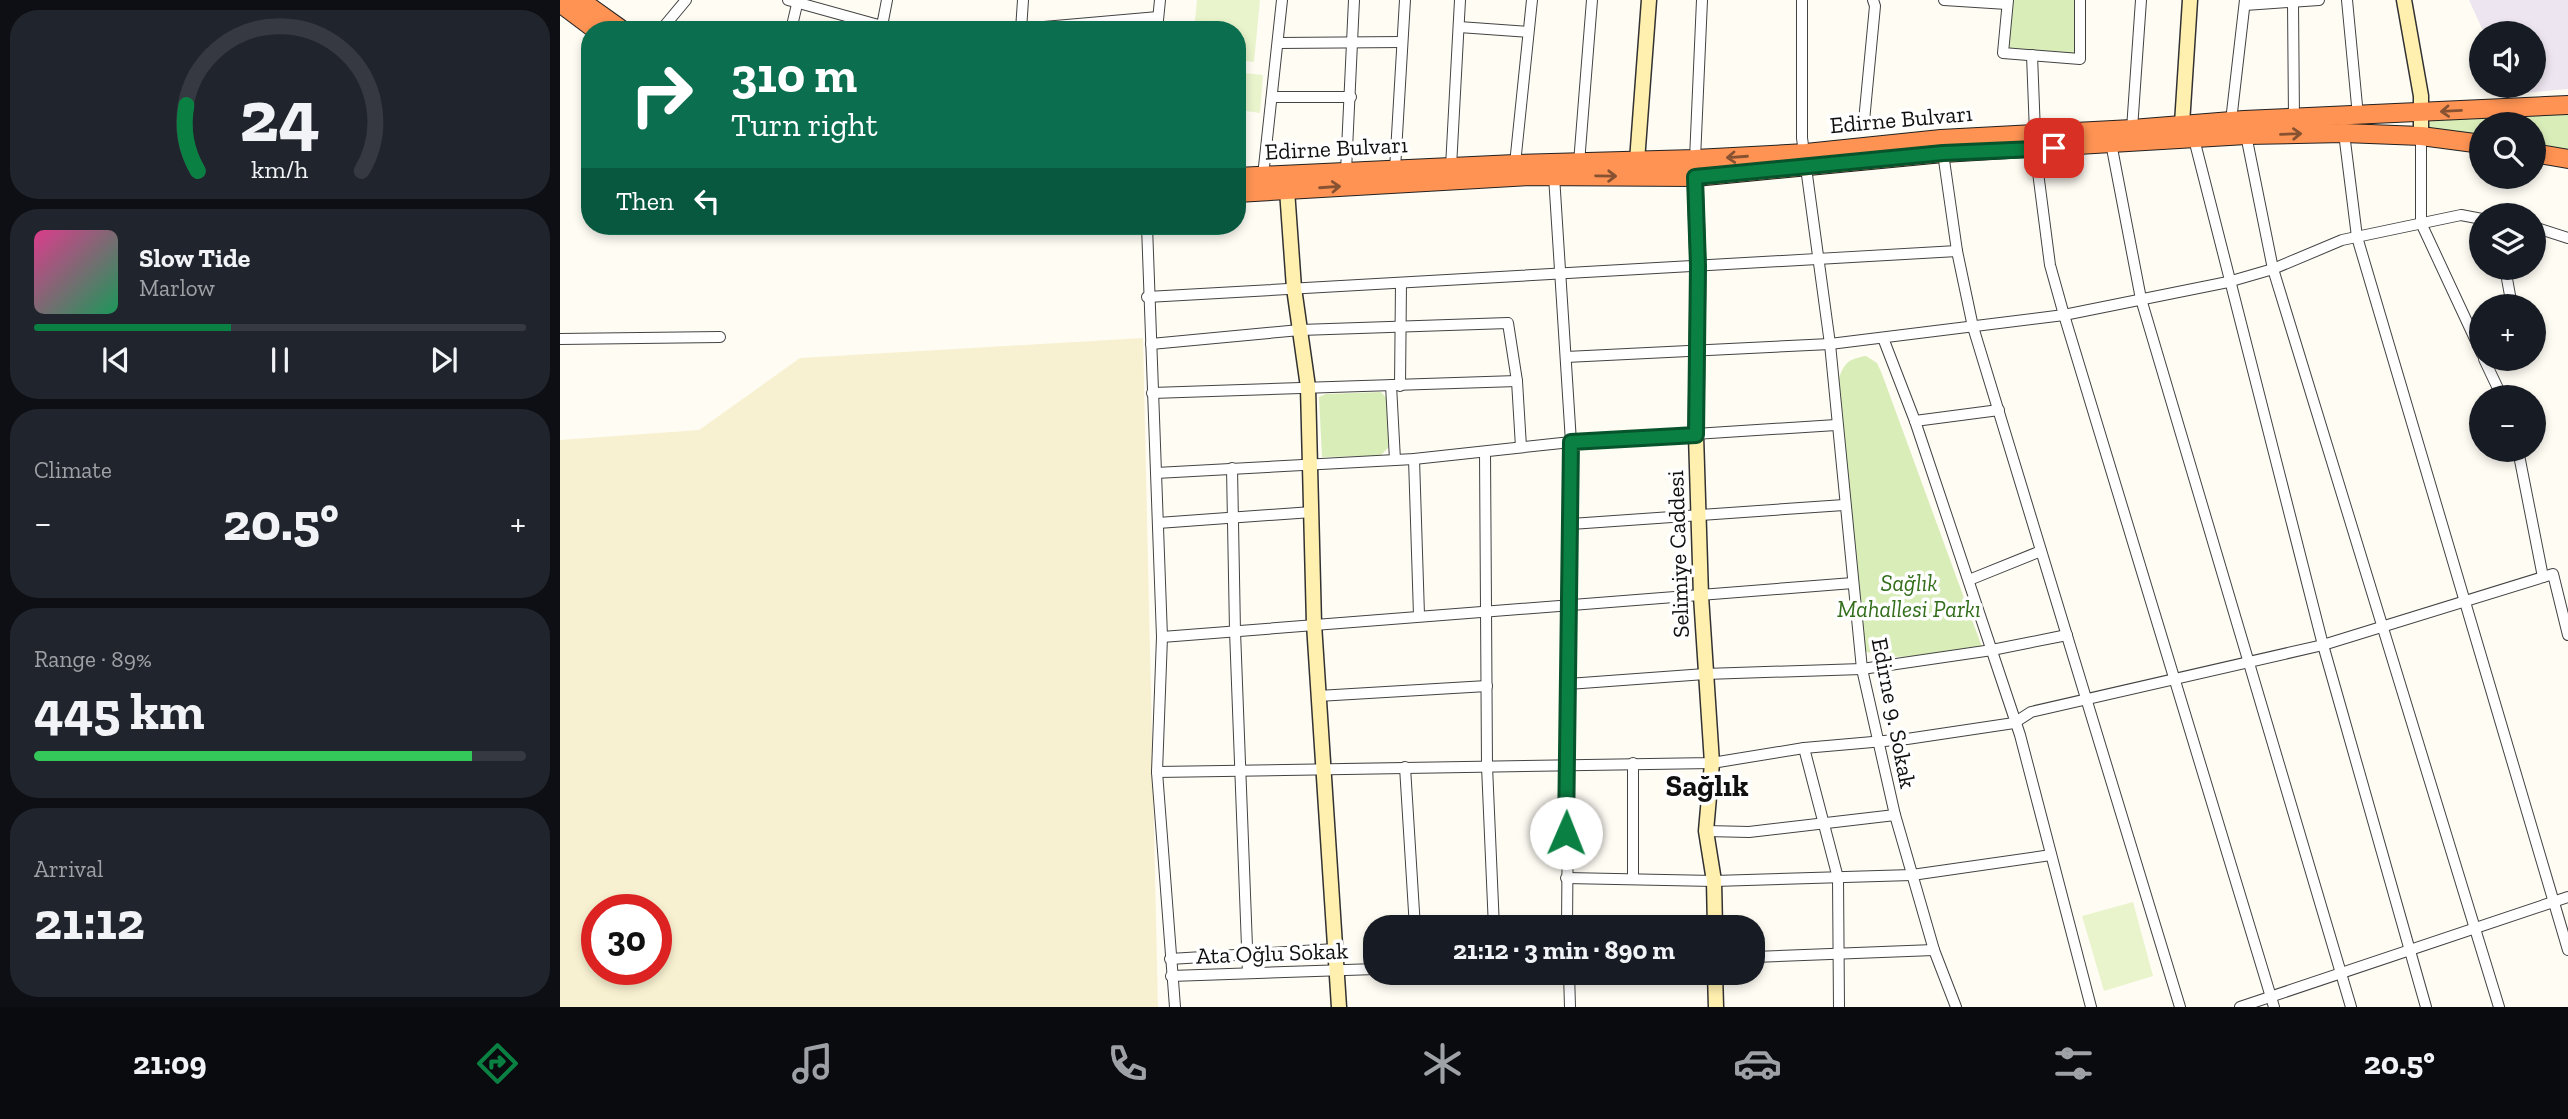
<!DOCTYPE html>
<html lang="en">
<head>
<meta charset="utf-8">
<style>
	:root { --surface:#171b24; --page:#20242c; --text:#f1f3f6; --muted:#9ea1a6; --line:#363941; --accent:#0b8043 }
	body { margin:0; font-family:"Zilla Slab",serif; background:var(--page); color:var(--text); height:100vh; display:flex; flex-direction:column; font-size:26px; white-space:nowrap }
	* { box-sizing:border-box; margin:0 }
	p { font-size:23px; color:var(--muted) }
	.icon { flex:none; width:38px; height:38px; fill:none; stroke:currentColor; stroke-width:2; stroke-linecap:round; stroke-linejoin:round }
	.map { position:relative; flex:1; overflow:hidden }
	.drawer { display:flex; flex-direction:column; gap:10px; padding:10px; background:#0d0f14; width:560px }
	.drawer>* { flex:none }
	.hud { position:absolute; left:21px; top:21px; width:665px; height:214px; border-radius:28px; box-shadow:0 4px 10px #0003; background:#0b6e4f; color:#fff; overflow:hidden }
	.controls { position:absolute; left:1909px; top:21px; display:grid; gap:14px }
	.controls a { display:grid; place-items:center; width:77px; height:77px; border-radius:50%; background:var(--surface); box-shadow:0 4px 10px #0003; font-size:35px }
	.speed { position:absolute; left:21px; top:894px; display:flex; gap:14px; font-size:35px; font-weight:700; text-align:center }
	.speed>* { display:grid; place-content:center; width:91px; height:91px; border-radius:50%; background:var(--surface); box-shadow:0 4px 10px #0003; line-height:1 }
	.speed .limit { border:10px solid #d22; background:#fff; color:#111 }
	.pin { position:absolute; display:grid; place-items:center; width:60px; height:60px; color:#fff; margin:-30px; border-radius:14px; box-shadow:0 4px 10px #0006 }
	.me { position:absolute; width:77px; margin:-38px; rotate:1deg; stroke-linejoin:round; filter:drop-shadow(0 0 5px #0008) }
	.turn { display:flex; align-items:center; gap:24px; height:147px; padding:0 35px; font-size:32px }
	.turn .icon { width:91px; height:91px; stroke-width:2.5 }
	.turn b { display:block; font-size:49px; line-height:60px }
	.then { display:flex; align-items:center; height:66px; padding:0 35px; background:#0003; gap:14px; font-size:26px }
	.big { font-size:52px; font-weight:700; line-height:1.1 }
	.drawer .tile { flex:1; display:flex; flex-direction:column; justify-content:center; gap:10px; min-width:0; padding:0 24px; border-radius:28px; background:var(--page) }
	.drawer .dial { align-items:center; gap:0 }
	.dial svg { height:182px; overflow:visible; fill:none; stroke:var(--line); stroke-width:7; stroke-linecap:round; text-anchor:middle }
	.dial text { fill:var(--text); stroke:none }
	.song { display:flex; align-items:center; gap:21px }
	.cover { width:84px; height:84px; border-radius:10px; background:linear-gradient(135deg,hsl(330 70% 55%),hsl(150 70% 35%)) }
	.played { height:7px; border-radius:4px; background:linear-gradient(90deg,var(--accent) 40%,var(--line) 40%) }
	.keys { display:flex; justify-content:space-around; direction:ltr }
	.heat { display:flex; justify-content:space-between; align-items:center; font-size:38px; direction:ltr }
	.charge { height:10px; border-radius:5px; background:linear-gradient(90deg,#34c759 89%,var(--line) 0) }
	.trip { position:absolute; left:803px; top:915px; width:402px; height:70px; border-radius:28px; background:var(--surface); box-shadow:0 4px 10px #0003; font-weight:700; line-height:70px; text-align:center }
	.dock { display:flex; height:112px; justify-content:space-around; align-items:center; background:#090b0e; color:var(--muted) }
	.dock .icon { width:49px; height:49px }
	.dock .current { color:var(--accent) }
	.dock b { font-size:32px; color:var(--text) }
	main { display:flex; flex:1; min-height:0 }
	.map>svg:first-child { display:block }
</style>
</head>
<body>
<main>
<section class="drawer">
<div class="tile dial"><svg viewBox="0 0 100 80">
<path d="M14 69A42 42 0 1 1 86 69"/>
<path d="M14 69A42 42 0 0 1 9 40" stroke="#0b8043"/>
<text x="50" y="56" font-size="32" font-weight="700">24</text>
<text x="50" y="72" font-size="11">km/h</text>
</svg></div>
<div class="tile">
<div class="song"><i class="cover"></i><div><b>Slow Tide</b><p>Marlow</p></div></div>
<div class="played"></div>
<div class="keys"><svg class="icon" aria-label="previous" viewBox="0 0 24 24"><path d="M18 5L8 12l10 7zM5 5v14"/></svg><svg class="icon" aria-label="pause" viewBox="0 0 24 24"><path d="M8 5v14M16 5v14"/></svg><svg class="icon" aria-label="next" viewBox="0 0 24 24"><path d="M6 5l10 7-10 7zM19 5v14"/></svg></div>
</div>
<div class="tile"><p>Climate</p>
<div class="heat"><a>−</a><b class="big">20.5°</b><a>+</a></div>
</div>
<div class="tile"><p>Range · 89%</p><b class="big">445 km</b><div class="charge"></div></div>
<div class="tile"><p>Arrival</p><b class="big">21:12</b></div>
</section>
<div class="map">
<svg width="2008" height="1007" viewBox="0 0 2008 1007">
	<rect width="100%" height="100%" fill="#fffcf4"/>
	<polygon fill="#ede5ef" points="1909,0 2008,0 2008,89 1952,94 1949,86 1974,86 1974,33 1924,33"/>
	<path fill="#f8f1d1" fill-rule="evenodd" d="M583 338 598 1007H0V440L139 430 240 358ZM37 910H96V970H37Z"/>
	<g fill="#d9edb9">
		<polygon points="1450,0 1514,0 1514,54 1445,53"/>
		<polygon points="2008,112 2008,153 1974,148 1974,124 1922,124 1921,140 1869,131 1868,125 1872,119"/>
		<path d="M1306 356 1317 363 1322 374 1422 647C1386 651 1337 665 1302 650L1278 381C1284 363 1288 359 1306 356Z"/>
		<polygon points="821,392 828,400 829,447 820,456 762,457 759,397 766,394"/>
	</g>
	<g fill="#e9f4cc">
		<polygon points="637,0 700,0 694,62 677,60 677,30 634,30"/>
		<polygon points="684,73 703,75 700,113 679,110"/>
		<polygon points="1573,902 1593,976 1544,991 1522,916"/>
	</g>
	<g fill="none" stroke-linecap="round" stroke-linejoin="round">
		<g stroke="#434343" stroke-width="12">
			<g id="street">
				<polyline points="228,0 322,26 327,0"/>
				<polyline points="1242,0 1242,138 1270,344 1302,669 1335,815 1374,950 1396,1007"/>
				<polyline points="1384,0 1447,4"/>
				<polyline points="1448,0 1443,53 1520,59 1520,0"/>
				<polyline points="1787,0 1798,116"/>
				<polyline points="1733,3 1734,119"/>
				<polyline points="1685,5 1759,0"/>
				<polyline points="899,27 968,32"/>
				<polyline points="461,29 598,17"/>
				<polyline points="101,30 126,0"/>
				<polyline points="231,30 238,0"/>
				<polyline points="461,30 463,0"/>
				<polyline points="597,30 600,0"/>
				<polyline points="719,43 842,42"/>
				<polyline points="1472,55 1475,133"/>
				<polyline points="712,97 791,97"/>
				<polyline points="1304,121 1315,6 1313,0"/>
				<polyline points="1671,121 1685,0"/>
				<polyline points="1572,129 1581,0"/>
				<polyline points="1784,133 1797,237 2008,950"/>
				<polyline points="1686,135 1713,269 1939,1007"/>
				<polyline points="1861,136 1861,223 1922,354"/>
				<polyline points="1634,139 1763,645 1866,1007"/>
				<polyline points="1551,143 1581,299 1791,1007"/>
				<polyline points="1475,149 1490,265 1504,315 1714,1007"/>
				<polyline points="1383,153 1397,251 1413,327 1620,1007"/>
				<polyline points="1135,159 1142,0"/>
				<polyline points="1019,163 1032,0"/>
				<polyline points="955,164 972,0"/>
				<polyline points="891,167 900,0"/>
				<polyline points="835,169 845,0"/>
				<polyline points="786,171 794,0"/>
				<polyline points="703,176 722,0"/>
				<polyline points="994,176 1011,442 1007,928"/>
				<polyline points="587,226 602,637 597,772 615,1007"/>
				<polyline points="1974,227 2008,238"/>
				<polyline points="1945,268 1952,306"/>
				<polyline points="587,297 1397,251"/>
				<polyline points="1323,338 1355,421 1460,735 1531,1007"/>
				<polyline points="0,339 160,337"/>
				<polyline points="591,344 740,330 948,323 957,381 961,447"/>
				<polyline points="1006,357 1270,344 1504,315 1668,282 1713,269 1782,240 1901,215 1922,219"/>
				<polyline points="1924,359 1942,397"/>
				<polyline points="831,385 835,460"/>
				<polyline points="840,386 841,283"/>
				<polyline points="592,393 957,381"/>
				<polyline points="1355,421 1439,410"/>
				<polyline points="1958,450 1983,577"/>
				<polyline points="925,452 927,766 934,928"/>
				<polyline points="854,459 859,615"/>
				<polyline points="672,468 675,631 688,973"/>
				<polyline points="596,473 854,459 1011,442 1276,425"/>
				<polyline points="598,523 752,512"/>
				<polyline points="1011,524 1284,505"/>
				<polyline points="1409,580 1481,551"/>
				<polyline points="602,637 1293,583"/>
				<polyline points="1008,684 1145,674 1302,669 1432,650 1507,635"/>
				<polyline points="758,696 927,686"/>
				<polyline points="1244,748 1278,878 1279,1007"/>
				<polyline points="845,767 855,928"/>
				<polyline points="597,772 1152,763 1244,748 1347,739 1454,723 1471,712 1763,645 1993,574 2008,635"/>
				<polyline points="1146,831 1189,832 1335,815"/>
				<polyline points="1006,878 1154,881 1352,875 1491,855"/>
				<polyline points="1073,879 1073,763"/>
				<polyline points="1194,957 1374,950"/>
				<polyline points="610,959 775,949"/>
				<polyline points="1009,973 1010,1007"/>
				<polyline points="611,976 816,969"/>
				<polyline points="1680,1007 2008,897"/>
			</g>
		</g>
		<g stroke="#323232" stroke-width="17">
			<g id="secondary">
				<polyline points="1844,0 1861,96 1861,136"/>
				<polyline points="1622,124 1630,0"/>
				<polyline points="1077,161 1089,0"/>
				<polyline points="1135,177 1138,266 1136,435 1141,596 1152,763 1146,831 1154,881 1155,928"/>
				<polyline points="727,190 734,288 748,387 754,624 779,1007"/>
				<polyline points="1155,973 1156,1007"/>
			</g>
		</g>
		<g stroke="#212121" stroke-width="20">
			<g id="highway">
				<polyline points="20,0 62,30"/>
				<polyline points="0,3 36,30"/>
				<polyline points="1974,153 2008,159"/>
				<polyline points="677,177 955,164 1135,159 1246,153 1381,139 1572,129 1684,120 2008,105"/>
				<polyline points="677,193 968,176 1135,177 1383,153 1686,135 1784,133 1861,136 1922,144"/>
			</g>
		</g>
		<use href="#street" stroke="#fff" stroke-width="10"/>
		<use href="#secondary" stroke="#fff0af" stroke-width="14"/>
		<use href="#highway" stroke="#fe9353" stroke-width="18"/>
	</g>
	<defs><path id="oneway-shaft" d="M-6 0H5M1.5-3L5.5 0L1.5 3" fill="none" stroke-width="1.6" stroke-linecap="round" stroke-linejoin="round" transform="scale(1.75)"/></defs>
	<g stroke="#875232">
		<use href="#oneway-shaft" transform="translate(1891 111) rotate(177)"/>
		<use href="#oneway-shaft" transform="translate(1731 134) rotate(-2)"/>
		<use href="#oneway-shaft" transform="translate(1177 157) rotate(176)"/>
		<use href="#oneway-shaft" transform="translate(1046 176) rotate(1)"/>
		<use href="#oneway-shaft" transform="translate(770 187) rotate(-4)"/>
	</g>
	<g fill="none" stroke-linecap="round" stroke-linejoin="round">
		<g stroke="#07532c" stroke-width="18">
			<polyline id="route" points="1006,833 1011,442 1136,435 1138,266 1135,177 1383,153 1494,148"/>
		</g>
		<use href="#route" stroke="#0b8043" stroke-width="12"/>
	</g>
	<g text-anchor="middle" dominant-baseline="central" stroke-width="7" stroke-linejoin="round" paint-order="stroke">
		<g font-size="23" fill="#101010" stroke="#fff">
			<text transform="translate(1341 119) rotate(-5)">Edirne Bulvarı</text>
			<text transform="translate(776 148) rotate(-3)">Edirne Bulvarı</text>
			<text transform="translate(1118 554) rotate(-92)">Selimiye Caddesi</text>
			<text transform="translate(1334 713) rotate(79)">Edirne 9. Sokak</text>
			<text transform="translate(712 953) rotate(-2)">Ata Oğlu Sokak</text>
		</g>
		<g font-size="23" font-style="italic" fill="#336e1b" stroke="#fff">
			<text x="1349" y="583">Sağlık<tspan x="1349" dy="26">Mahallesi Parkı</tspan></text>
		</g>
		<g font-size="30" font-weight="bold" fill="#101010" stroke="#fff">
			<text x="1147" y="786">Sağlık</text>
		</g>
	</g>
</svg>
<div class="controls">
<a><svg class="icon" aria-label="sound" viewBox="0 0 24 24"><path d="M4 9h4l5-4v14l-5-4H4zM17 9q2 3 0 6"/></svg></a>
<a><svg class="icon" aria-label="search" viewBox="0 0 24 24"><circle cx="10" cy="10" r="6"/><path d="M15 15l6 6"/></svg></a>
<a><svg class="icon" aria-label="layers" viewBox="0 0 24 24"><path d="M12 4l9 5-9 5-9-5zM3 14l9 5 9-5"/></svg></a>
<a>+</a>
<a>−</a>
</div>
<div class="speed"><div class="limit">30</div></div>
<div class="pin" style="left:1494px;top:148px;background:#d93025"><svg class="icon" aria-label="arrive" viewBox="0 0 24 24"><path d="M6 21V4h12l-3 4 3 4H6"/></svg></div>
<svg class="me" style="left:1006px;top:833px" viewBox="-20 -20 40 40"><circle r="19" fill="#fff"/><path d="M0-13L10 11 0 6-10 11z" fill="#0b8043"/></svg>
<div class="trip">21:12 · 3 min · 890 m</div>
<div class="hud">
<div class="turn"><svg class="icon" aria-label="right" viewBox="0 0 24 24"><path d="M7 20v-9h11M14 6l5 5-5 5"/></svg><div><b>310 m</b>Turn right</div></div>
<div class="then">Then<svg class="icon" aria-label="left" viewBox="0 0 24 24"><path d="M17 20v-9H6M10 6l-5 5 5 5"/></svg></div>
</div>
</div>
</main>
<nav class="dock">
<b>21:09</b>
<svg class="icon current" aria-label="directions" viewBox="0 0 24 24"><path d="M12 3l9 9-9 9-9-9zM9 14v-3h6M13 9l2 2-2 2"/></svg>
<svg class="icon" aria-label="music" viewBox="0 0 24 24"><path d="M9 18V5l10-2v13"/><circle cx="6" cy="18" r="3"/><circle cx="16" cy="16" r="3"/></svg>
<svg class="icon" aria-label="phone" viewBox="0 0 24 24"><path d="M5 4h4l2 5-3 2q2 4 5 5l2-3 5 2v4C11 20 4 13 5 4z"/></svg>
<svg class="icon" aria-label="climate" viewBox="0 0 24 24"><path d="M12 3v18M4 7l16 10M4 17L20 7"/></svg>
<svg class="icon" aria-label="car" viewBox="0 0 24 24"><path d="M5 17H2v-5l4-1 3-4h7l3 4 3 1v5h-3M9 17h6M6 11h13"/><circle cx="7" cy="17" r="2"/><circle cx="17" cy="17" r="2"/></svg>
<svg class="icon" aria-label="filters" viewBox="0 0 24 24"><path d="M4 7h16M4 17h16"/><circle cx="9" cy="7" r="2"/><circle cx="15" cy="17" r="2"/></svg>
<b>20.5°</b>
</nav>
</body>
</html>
